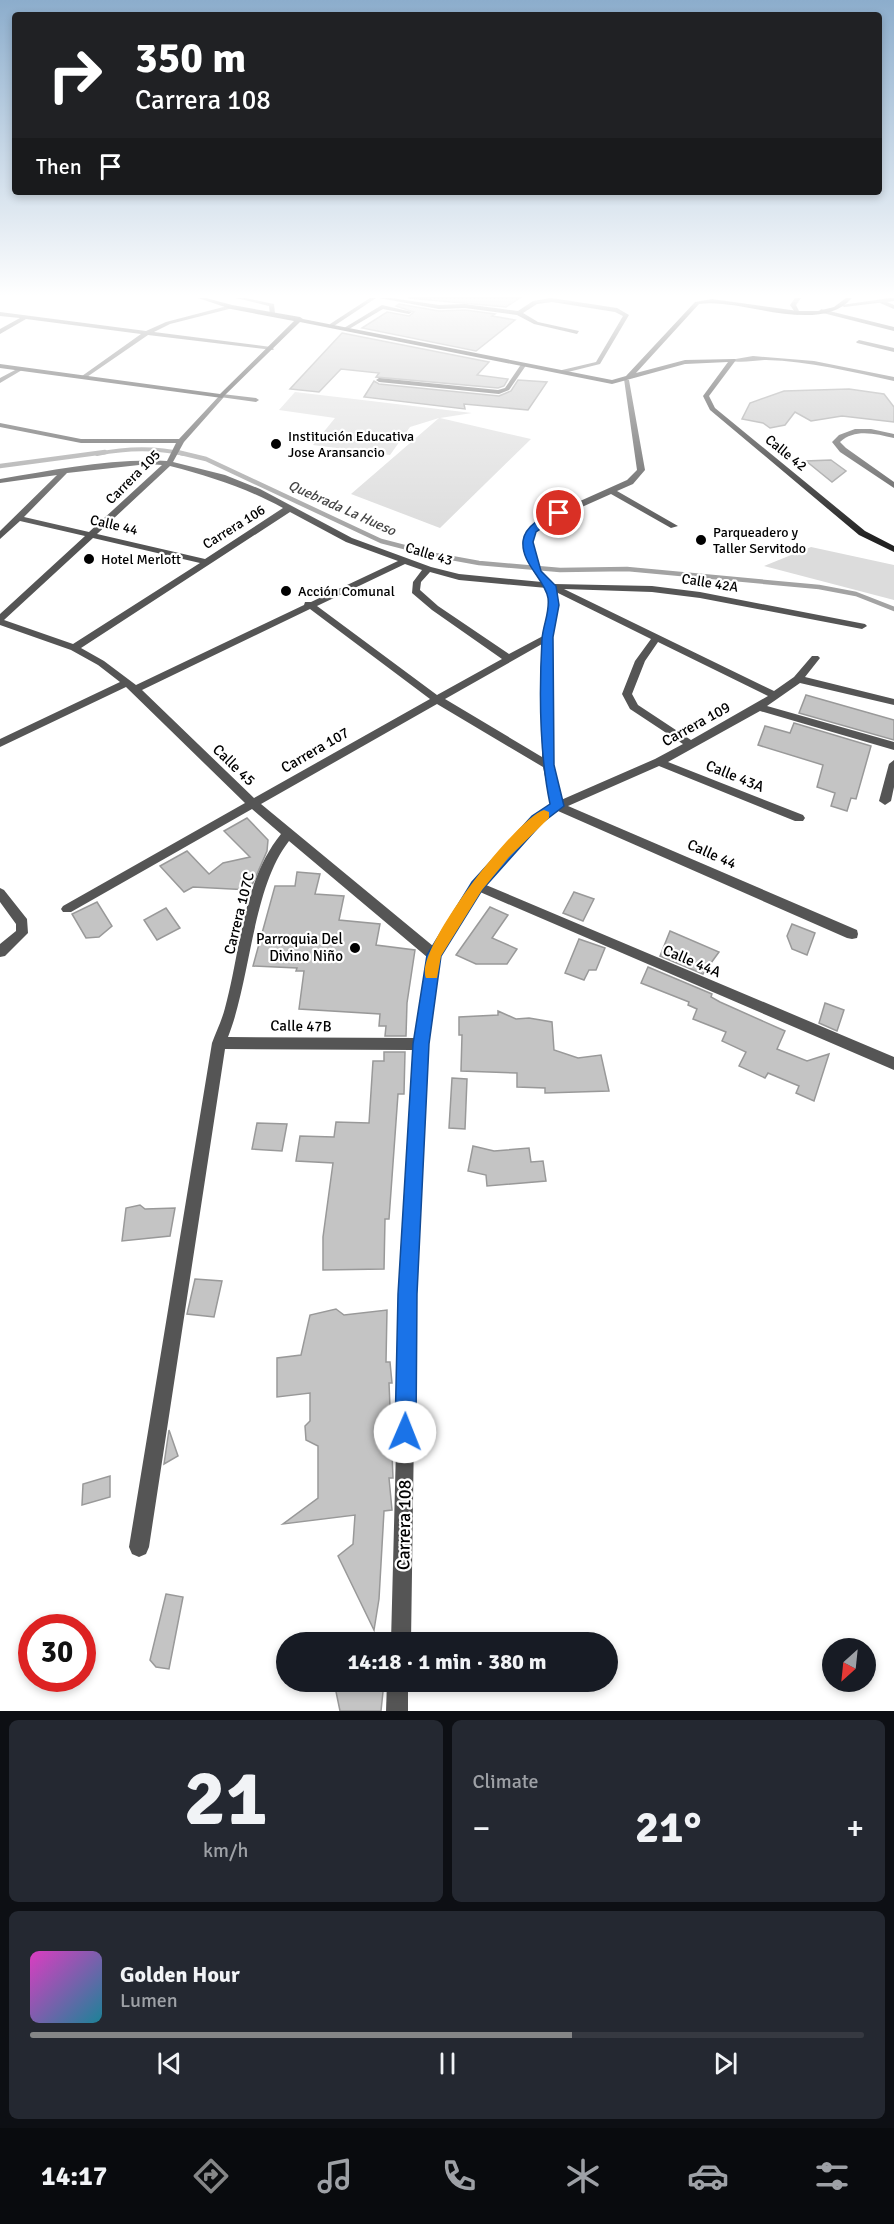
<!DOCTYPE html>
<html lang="en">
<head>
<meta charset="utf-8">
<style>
	:root { --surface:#171b24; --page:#242831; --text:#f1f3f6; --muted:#9ea1a6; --line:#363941; --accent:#858687 }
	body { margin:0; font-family:Signika,sans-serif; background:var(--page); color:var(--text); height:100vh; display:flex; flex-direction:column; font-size:22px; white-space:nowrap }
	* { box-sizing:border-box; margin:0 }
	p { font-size:20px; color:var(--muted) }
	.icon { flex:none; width:33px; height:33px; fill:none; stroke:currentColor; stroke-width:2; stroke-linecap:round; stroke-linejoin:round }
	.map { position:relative; height:1711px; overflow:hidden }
	.details { display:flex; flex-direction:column; gap:9px; padding:9px; background:#0d0f14; flex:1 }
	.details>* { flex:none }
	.top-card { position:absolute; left:12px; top:12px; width:870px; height:183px; border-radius:6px; box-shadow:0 3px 9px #0003; background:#202124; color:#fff; overflow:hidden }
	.needle { width:39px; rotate:207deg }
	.controls { position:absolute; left:822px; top:1638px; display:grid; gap:12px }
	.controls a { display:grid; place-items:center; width:54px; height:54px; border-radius:50%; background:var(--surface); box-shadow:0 3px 9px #0003; font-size:30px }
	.speed { position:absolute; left:18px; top:1614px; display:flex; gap:12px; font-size:30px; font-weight:700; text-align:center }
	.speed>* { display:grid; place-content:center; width:78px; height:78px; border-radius:50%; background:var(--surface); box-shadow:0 3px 9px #0003; line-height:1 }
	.speed .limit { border:9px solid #d22; background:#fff; color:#111 }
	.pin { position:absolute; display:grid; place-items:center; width:51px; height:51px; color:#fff; margin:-26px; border:3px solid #fff; border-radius:50%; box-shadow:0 2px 6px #0007 }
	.me { position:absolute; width:66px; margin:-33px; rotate:1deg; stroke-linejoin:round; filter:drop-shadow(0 0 4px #0008) }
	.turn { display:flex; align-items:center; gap:21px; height:126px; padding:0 24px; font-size:27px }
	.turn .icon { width:78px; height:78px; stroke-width:2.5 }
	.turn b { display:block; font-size:42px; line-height:51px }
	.then { display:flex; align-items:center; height:57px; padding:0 24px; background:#0003; gap:12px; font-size:22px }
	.big { font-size:45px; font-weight:700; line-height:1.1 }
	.details .widget { flex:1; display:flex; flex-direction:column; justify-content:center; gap:9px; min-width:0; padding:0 21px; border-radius:9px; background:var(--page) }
	.details .dial { align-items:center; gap:0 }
	.dial b { font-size:78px; line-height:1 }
	.song { display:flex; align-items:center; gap:18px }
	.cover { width:72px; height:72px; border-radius:9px; background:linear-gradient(135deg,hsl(310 70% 55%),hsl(190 70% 35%)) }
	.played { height:6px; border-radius:3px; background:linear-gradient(90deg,var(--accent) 65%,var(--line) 65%) }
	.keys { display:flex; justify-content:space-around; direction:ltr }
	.heat { display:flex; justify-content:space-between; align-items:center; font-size:33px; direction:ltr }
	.details .tiles { flex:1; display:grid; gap:9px; grid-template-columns:1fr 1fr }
	.widget:last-child { grid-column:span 2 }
	.trip { position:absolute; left:276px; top:1632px; width:342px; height:60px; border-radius:30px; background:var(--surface); box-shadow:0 3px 9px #0003; font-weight:700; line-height:60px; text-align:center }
	.tabs { display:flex; height:96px; justify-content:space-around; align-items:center; background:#090b0e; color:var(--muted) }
	.tabs .icon { width:42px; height:42px }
	.tabs .selected { color:var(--accent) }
	.tabs b { font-size:27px; color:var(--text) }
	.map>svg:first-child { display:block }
</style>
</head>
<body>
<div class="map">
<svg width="894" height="1711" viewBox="0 0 894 1711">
	<rect width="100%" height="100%" fill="#fff"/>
	<g fill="#dcdcdc">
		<polygon points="295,392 472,413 440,418 531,439 440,528 351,494 439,418 410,427 390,455 313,445 335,418 279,410"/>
		<polygon points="811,547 894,565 894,600 764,566"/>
	</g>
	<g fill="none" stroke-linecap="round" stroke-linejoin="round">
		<path stroke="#a3a3a3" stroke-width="4" d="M97 454C127 448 154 447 184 454"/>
		<g stroke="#a3a3a3" stroke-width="4.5">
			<polyline points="177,452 206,459 381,541 435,555 479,563 560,570 627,569 819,587 856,594 894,609"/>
			<polyline points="0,466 105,452"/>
		</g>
	</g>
	<g fill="#c4c4c4" stroke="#999" stroke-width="1.5">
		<polygon points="408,298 520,298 506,307"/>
		<polygon points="399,304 439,311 465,310 495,314 492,316 515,320 476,351 362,328 387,312 409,316 414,312 396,306"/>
		<polygon points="342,333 489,362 477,375 508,379 504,386 498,388 376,377 379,373 341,369 319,392 290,389"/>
		<polygon points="518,380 547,382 528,410 464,404 465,409 364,397 374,381 379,384 499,396 511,391"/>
		<polygon points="849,389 884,394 894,407 894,422 842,416 811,421 795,412 785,425 770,428 763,423 742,419 750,403 784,391"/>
		<polygon points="831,460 846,471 832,482 806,461"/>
		<polygon points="806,695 894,720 894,740 799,713"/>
		<polygon points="794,723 871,746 856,799 851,798 847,811 831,806 835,793 817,787 823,765 758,745 765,726 790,733"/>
		<polygon points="247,818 268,840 267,851 250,890 193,887 184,892 160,866 187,851 209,874 223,863 250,857 224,831"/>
		<polygon points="297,872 320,874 315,894 344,896 339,920 380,924 376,945 415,950 407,1003 406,1036 385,1036 386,1026 379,1026 380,1014 299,1009 304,971 296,971 297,968 253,966 275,886 295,886"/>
		<polygon points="574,892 594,899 583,921 563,913"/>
		<polygon points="97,902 112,926 99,937 86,938 72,914"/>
		<polygon points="490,907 508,915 492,938 517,949 507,964 476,964 456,955"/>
		<polygon points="166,908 180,928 157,940 144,920"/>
		<polygon points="792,924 815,933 807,955 792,949 787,936"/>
		<polygon points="670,931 719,952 703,974 660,956"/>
		<polygon points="579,939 605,948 596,970 589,970 584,980 565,973"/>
		<polygon points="648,967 712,994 711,997 720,1002 785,1031 777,1049 807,1061 829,1054 814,1101 796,1093 799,1086 768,1073 765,1078 739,1066 746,1052 722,1041 726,1032 693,1019 697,1009 688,1005 689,1002 641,983"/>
		<polygon points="825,1003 844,1010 837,1031 819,1023"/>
		<polygon points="498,1011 516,1019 529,1018 552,1022 554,1050 578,1058 601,1055 609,1091 545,1093 545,1088 517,1087 517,1073 461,1071 462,1035 459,1035 459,1017 498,1015"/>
		<polygon points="384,1052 405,1052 404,1094 398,1094 389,1219 385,1219 384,1269 323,1270 323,1237 333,1163 296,1161 300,1136 334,1137 336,1122 369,1123 373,1061 384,1061"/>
		<polygon points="452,1078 467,1079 465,1129 449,1128"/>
		<polygon points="257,1123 287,1124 282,1151 252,1149"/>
		<polygon points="473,1146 494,1151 529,1148 531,1162 543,1161 546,1181 487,1186 486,1175 468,1171"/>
		<polygon points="140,1205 145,1209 175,1208 170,1236 122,1241 126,1208"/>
		<polygon points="195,1279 222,1281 214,1317 187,1314"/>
		<polygon points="336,1309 344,1315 387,1310 386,1362 390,1362 392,1383 389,1383 393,1478 389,1478 392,1510 384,1511 379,1599 374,1630 338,1556 353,1544 355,1515 283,1524 318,1498 318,1446 306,1440 305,1426 310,1421 310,1393 277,1397 277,1358 301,1355 310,1315"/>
		<polygon points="169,1430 178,1456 164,1464"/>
		<polygon points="110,1476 110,1497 82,1505 83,1484"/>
		<polygon points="166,1594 183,1597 169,1669 156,1667 150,1660"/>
		<polygon points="334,1682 384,1682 381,1711 340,1711"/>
	</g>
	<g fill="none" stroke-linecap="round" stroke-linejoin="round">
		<g fill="#555" fill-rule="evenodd">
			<polygon points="236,298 246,298 274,304 275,314 270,315 269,306"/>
			<polygon points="379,298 391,298 439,305 465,304 518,311 533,301 551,298 617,308 629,315 600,364 564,373 561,371 562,370 596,362 623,316 615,312 552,302 537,304 523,313 538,322 579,331 577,334 534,324 517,315 465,308 439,309"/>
			<polygon points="882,300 894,305 894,309 880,303"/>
			<polygon points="382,305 412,312 409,314 383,309 349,329 344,328"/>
			<polygon points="859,340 894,348 894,352 857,343 856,342"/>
			<polygon points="222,394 256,398 259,400 256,402 220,397 219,396"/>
			<path d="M855 429H871L894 434V438C876 434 855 428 840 442L846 448 894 482V488L840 452 832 442 839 435Z"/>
		</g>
		<g fill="#555" fill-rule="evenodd">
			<polygon points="370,298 376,298 334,326 330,326 330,324"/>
			<polygon points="795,298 801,298 796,305 800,313 797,315 790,305"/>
			<polygon points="890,298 894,298 894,301 844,307 841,305"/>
			<polygon points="231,305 233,308 170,324 154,332 271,347 274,349 273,350 148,335 84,379 82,378 82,376 141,334 26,319 0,334 0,329 20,318 0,316 0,312 146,331 166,322"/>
			<polygon points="821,309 894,327 894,331 819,312"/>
			<path d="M753 356 814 361 894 377V381C852 372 809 361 766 360 755 360 739 364 730 360Z"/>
			<polygon points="522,363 527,364 509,390 499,394 379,382 376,380 379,378 498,390 505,388"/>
			<polygon points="17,369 22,370 0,383 0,378"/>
			<path d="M624 379 629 380 645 470 633 484 617 491 678 526 671 528 611 494 546 523 536 532 532 542 541 571 554 584 652 586 700 592 865 624 867 626 862 629 700 598 652 592 564 589 774 691 794 677 812 656H818L820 658 805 677 894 699V705L800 683 767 706 894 742V750L760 711 668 762 803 815 805 818 803 821H795L659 766 568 806 857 930 858 934 857 938 852 939 847 938 558 811 541 823 486 885 894 1057V1070L480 892 440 956 428 1044 416 1294 411 1642H391L400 1294 414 1050 225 1049 149 1547 146 1554 139 1557 132 1554 129 1547 212 1043C216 1032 222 1020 225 1008 241 951 242 882 281 834L252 809 71 912H63L61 909 63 906 245 803 126 687 0 747V739L120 682 98 665 71 650 0 625V614L85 536 20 521 0 539V531L57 475 0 483V479C55 470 111 458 167 461L176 443H81L0 427V423L81 439H179L220 395H224V397L184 442 173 462 225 475 260 489 352 538 431 567 459 574 542 582C531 571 517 545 529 529 532 526 537 522 540 519L627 480 637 470ZM148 464 162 465 89 532 24 517 67 473ZM170 466C212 477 246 488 283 508L205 559 97 534ZM290 512 346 542 398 561 311 602H305L304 605 136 685 104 661 81 648ZM93 538 200 563 73 644 4 620ZM405 564 422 570 413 582 412 593 432 610 502 659 437 695 317 606ZM430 572 459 580 547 588 549 605 543 636 509 654 438 606 420 590 421 582ZM556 592 651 639 635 661 622 694 630 709 683 744 655 759 561 800 553 765 552 637 559 605ZM310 609 430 699 254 798 142 690ZM658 642 768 696 691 740 638 705 632 694 645 661ZM542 644V757L445 699ZM437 704 543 767 551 805 533 817 473 883 433 946 261 804ZM289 841 427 957 415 1038 228 1037C251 979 252 888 289 841Z"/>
			<polygon points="894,760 894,787 891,801 885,805 879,801 889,764"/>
			<polygon points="0,888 4,890 27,919 28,933 5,956 0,957 0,944 16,931 16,924 0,902"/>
			<polygon points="387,1682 408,1682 408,1711 386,1711"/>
		</g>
		<path fill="#222" fill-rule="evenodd" d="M198 298H206L232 305 300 317 303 319 612 380 626 376 695 302 712 299 798 311H818L834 307 846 298H852C818 336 744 298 699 304L636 373 685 360 735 359 736 360 709 396 715 408 865 531 894 546V552L859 535 710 410 703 396 728 362 685 364 612 384 300 322 222 398 0 368V364L220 394 294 321 231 309Z"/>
	</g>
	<linearGradient id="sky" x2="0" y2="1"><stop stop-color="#8cadcc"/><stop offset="0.55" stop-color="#fff"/><stop offset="1" stop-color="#fff" stop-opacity="0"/></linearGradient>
	<rect width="894" height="537" fill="url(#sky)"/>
	<path fill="#1a73e8" stroke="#114b97" stroke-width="1.5" d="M556 511 564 513 536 532 533 542 541 571 556 586 559 605 553 637 554 765 564 806 542 823 482 890 441 956 429 1044 417 1294 416 1432 413 1439 405 1442 398 1439 395 1432 398 1294 413 1044 427 955 472 882 532 816 550 804C539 751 539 694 542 639 543 625 550 612 548 598 545 579 521 564 523 541 525 525 543 517 556 511Z"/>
	<path fill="#f59e0b" d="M544 810 549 812V818L509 857 482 890 441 956 437 978H426C413 951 516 818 544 810Z"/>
	<g fill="#000" stroke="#fff" stroke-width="2">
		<circle cx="276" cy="444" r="6"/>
		<circle cx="701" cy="540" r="6"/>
		<circle cx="89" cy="559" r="6"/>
		<circle cx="286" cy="591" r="6"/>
		<circle cx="355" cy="948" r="6"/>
	</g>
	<g text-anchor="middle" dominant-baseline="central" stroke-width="4.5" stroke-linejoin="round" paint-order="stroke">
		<g font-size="14" fill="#000" stroke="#fff" text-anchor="start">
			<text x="288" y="436">Institución Educativa<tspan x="288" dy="16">Jose Aransancio</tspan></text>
			<text x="713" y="532">Parqueadero y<tspan x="713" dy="16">Taller Servitodo</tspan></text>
			<text x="101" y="559">Hotel Merlott</text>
			<text x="298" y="591">Acción Comunal</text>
		</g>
		<g font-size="14" fill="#000" stroke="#fff">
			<text transform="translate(786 453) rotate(39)">Calle 42</text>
			<text transform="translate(133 477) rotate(-45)">Carrera 105</text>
			<text transform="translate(114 525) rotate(13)">Calle 44</text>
			<text transform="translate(234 527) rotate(-32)">Carrera 106</text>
			<text transform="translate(429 554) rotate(17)">Calle 43</text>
			<text transform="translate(710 583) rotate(9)">Calle 42A</text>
		</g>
		<g font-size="14" font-style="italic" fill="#444" stroke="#fff">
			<text transform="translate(342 508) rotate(24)">Quebrada La Hueso</text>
		</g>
		<g font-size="15" fill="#000" stroke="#fff">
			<text transform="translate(696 724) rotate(-29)">Carrera 109</text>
			<text transform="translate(315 750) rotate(-30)">Carrera 107</text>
			<text transform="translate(234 765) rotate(44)">Calle 45</text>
			<text transform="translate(735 776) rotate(22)">Calle 43A</text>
			<text transform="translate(712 854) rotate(24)">Calle 44</text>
			<text transform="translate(239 913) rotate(-76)">Carrera 107C</text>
			<text transform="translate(692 961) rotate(23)">Calle 44A</text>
			<text transform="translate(301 1026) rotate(1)">Calle 47B</text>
		</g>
		<g font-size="15" fill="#000" stroke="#fff" text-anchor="end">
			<text x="343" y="939">Parroquia Del<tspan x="343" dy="17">Divino Niño</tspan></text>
		</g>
		<g font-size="18" fill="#000" stroke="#fff">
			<text transform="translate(404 1525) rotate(-89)">Carrera 108</text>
		</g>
	</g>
</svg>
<div class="controls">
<a><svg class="needle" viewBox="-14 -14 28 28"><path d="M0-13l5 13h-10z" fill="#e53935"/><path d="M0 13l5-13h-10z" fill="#9ea1a6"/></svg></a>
</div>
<div class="speed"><div class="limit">30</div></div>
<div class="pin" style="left:559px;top:513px;background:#d93025"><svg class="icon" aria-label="arrive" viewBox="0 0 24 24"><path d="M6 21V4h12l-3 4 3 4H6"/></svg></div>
<svg class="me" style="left:405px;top:1432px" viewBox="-20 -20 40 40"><circle r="19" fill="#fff"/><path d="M0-13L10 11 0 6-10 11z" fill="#1a73e8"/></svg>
<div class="trip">14:18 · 1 min · 380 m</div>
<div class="top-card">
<div class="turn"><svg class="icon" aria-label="right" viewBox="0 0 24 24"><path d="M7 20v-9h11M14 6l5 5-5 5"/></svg><div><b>350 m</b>Carrera 108</div></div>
<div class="then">Then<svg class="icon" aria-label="arrive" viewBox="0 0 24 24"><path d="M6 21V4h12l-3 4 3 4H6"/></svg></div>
</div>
</div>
<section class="details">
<div class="tiles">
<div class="widget dial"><b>21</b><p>km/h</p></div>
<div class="widget"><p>Climate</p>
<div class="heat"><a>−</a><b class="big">21°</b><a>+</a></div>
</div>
<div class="widget">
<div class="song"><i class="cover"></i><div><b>Golden Hour</b><p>Lumen</p></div></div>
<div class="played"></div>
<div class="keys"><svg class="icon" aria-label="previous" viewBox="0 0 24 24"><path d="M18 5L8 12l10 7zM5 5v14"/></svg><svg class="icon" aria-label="pause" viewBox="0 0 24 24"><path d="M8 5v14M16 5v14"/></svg><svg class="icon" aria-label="next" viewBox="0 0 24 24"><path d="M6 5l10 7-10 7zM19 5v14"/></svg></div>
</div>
</div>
</section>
<nav class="tabs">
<b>14:17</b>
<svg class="icon selected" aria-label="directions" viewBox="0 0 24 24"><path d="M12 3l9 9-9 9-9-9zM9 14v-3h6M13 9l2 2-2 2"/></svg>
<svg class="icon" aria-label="music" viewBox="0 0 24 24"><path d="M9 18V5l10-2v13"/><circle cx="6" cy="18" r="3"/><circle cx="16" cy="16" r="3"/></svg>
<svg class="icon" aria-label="phone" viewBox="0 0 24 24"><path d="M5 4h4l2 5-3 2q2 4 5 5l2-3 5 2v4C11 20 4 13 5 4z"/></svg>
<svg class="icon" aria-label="climate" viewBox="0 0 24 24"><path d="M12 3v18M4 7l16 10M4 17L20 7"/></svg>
<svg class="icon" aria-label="car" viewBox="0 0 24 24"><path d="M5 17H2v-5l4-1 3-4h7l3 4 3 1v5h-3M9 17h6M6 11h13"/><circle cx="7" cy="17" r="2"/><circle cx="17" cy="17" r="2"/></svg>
<svg class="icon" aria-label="filters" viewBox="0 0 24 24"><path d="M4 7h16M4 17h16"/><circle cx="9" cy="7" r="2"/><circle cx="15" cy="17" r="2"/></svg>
</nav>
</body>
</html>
